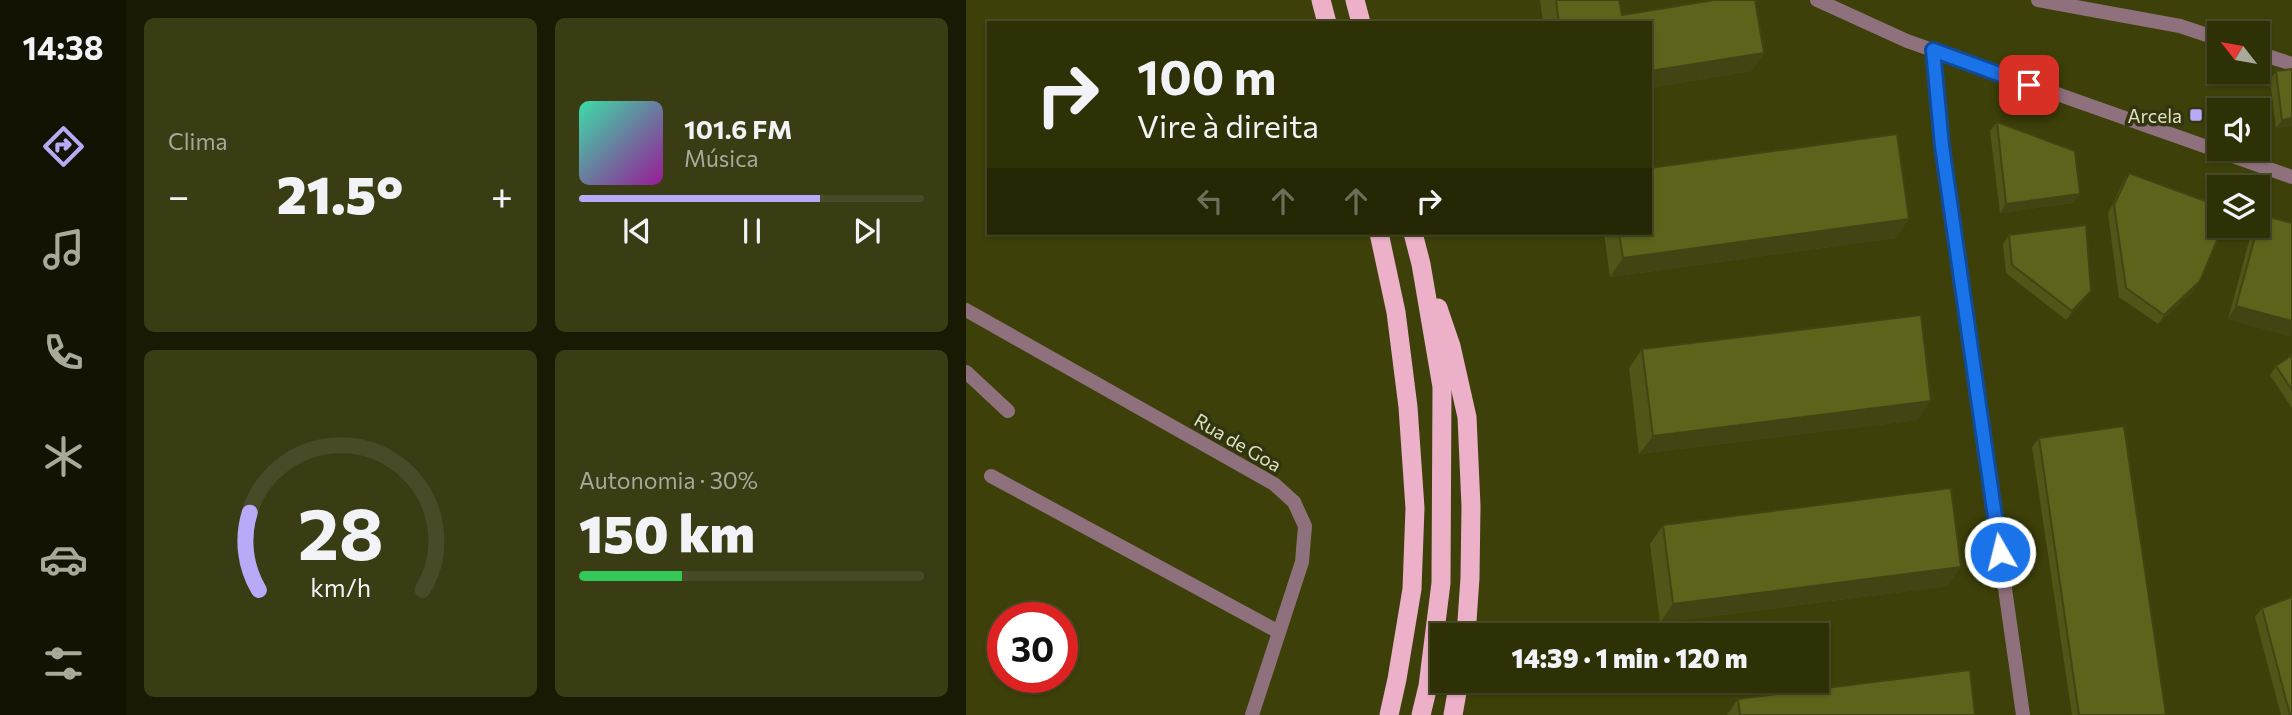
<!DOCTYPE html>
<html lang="pt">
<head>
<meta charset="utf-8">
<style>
	:root { --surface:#2e3006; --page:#3a3c14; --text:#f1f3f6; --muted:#a7a99b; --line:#494b28; --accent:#b9aaf7 }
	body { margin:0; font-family:Commissioner,sans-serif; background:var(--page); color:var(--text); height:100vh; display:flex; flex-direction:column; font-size:26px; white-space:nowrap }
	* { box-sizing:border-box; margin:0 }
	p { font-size:23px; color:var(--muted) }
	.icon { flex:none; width:38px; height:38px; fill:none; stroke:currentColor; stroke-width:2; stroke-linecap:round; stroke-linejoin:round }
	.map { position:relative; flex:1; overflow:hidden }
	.drawer { display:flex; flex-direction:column; gap:18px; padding:18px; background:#191a03; width:840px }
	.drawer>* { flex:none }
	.guide { position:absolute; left:21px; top:21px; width:665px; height:214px; border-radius:0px; box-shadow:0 2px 5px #0004,0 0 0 2px var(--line); background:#2e3006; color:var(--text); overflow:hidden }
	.needle { width:46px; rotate:301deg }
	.fabs { position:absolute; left:1241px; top:21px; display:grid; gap:14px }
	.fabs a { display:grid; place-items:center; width:63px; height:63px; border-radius:0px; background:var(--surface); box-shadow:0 2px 5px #0004,0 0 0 2px var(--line); font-size:35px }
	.speed { position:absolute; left:21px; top:602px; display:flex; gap:14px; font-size:35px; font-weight:700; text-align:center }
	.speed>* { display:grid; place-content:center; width:91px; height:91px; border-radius:50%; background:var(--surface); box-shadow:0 2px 5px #0004,0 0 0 2px var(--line); line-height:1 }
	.speed .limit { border:10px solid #d22; background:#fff; color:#111 }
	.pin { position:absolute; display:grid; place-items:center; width:60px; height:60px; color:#fff; margin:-30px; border-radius:14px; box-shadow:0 4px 10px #0006 }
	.me { position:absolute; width:77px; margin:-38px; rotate:352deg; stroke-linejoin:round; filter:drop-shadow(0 0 5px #0008) }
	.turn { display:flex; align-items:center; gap:24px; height:147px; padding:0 35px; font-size:32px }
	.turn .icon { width:91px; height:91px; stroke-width:2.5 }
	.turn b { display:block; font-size:49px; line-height:60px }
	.lanes { display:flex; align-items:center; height:66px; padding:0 35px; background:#0003; justify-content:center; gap:35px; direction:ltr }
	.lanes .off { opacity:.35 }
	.big { font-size:52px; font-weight:800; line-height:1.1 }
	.drawer .widget { flex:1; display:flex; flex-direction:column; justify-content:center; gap:10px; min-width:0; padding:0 24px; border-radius:10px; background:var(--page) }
	.drawer .dial { align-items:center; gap:0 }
	.dial svg { height:182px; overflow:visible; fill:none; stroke:var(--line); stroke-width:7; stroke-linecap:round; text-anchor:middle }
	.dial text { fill:var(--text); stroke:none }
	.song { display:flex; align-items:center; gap:21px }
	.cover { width:84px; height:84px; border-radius:10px; background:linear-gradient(135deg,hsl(160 70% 55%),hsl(300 70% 35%)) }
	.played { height:7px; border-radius:4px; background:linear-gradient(90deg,var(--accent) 70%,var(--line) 70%) }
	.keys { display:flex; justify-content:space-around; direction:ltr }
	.heat { display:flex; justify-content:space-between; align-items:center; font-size:38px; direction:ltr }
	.charge { height:10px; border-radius:5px; background:linear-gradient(90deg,#34c759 30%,var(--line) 0) }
	.drawer .tiles { flex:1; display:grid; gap:18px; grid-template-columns:repeat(2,1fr) }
	.trip { position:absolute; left:464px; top:623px; width:399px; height:70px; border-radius:0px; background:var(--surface); box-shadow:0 2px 5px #0004,0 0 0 2px var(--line); font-weight:800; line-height:70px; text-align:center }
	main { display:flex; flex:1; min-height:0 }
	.tab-bar { display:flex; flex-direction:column; width:126px; justify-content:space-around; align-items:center; background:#121302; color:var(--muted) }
	.tab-bar .icon { width:49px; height:49px }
	.tab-bar .active { color:var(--accent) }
	.tab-bar b { font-size:32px; color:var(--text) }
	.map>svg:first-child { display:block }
</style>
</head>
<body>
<main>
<nav class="tab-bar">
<b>14:38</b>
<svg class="icon active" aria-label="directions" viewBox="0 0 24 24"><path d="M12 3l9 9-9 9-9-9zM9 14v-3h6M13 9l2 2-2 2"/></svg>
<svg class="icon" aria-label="music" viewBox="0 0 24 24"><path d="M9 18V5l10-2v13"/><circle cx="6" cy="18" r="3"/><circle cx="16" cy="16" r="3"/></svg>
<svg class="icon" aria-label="phone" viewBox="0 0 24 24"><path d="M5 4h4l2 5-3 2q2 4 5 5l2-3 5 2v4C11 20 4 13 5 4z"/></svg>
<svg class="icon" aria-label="climate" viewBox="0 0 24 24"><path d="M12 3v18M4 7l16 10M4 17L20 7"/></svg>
<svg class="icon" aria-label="car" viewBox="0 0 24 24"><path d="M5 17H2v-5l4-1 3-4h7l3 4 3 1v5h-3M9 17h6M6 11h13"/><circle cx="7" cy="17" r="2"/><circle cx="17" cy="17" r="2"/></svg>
<svg class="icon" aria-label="filters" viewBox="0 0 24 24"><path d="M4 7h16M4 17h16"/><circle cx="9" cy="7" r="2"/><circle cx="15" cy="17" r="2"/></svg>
</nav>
<section class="drawer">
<div class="tiles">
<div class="widget"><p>Clima</p>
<div class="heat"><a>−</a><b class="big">21.5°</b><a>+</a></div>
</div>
<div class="widget">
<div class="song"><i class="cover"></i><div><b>101.6 FM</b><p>Música</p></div></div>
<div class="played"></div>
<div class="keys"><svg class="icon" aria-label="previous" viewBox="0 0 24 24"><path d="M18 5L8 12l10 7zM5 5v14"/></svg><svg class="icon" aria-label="pause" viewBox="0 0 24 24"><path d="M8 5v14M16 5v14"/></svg><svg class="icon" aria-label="next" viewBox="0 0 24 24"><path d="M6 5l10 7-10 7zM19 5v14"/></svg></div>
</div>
<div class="widget dial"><svg viewBox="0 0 100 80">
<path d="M14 69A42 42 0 1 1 86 69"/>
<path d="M14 69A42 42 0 0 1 10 35" stroke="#b9aaf7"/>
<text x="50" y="56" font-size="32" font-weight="700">28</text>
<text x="50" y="72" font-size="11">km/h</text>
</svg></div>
<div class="widget"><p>Autonomia · 30%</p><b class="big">150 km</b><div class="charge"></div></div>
</div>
</section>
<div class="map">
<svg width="1326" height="715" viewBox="0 0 1326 715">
	<rect width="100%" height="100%" fill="#3d4008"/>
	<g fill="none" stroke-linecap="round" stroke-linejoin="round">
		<polyline stroke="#8f717d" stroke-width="14" points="25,476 313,632"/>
		<g stroke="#8f717d" stroke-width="14">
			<polyline points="1072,0 1214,26 1253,39"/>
			<polyline points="967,50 976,146 1057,715"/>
			<polyline points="1292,53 1326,64"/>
			<polyline points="0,310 308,484 328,502 339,526 336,562 286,715"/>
			<polyline points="0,372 42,411"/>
		</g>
		<polyline stroke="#8f717d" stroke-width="14" points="851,0 941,41 1326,177"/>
		<g stroke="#ecb0c8" stroke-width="19">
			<polyline points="355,0 361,23"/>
			<polyline points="389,0 395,23"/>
			<polyline points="413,233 430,312 442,407 449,508 446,589 431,679 423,715"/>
			<polyline points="447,233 455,264 476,387 475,583 462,686 455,715"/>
			<polyline points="472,308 485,346 501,417 505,506 504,578 500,635"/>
			<polyline points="487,715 493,681"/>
		</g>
	</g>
	<g fill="#515517">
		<polygon points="574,0 653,0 656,15 748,0 789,0 798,53 785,71 684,88 684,23 577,23"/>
		<polygon points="1326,69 1326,126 1310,128 1304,80 1310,71"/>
		<polygon points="1031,122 1114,194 1107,203 1034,213 1024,131"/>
		<polygon points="1163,173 1234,281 1228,290 1192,324 1153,297 1142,214 1157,182"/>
		<polygon points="1295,215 1324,336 1262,319 1287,227 1288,226 1292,226 1292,220"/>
		<polygon points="943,219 930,238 644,277 638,233 684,233"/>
		<polygon points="1043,235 1125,291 1119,300 1100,320 1040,273 1037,244"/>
		<polygon points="676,349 952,420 673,454 663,368"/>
		<polygon points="1326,355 1326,408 1304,375 1310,366"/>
		<polygon points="1073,438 1200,715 1106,715 1066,447"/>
		<polygon points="697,525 982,586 694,623 684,544"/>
		<polygon points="1296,608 1326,715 1315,715 1289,617"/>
		<polygon points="772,699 1009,715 761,715"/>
	</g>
	<g fill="#424513">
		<polygon points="798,53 785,71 684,88 684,71"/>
		<polygon points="1326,118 1326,126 1310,128 1316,120"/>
		<polygon points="1114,194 1107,203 1034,213 1040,204"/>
		<polygon points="943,219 930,238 644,277 657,258"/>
		<polygon points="1234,281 1228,290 1192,324 1198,315"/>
		<polygon points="1125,291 1119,300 1100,320 1106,311"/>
		<polygon points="1270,306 1326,321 1326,333 1324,336 1262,319"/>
		<polygon points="965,401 952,420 673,454 687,436"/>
		<polygon points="995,567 982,586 694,623 707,604"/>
	</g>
	<g fill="#5e631b" stroke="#424513" stroke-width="2">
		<polygon points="590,0 653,0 656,15 748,0 789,0 798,53 684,71 684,23 593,23"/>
		<polygon points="1326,69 1326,118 1316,120 1310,71"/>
		<polygon points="1031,122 1109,151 1114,194 1040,204"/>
		<polygon points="931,134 943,219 657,258 653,233 684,233 684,168"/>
		<polygon points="1163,173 1253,206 1253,226 1257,226 1234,281 1198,315 1160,288 1148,205"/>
		<polygon points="1295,215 1326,223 1326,321 1270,306"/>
		<polygon points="1120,225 1125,291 1106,311 1046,265 1043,235"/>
		<polygon points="955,315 965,401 687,436 676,349"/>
		<polygon points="1326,355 1326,390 1310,366"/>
		<polygon points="1158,426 1200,715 1113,715 1073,438"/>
		<polygon points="985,488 995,567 707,604 697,525"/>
		<polygon points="1326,597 1326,715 1324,715 1296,608"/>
		<polygon points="1004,670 1009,715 774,715 772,699"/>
	</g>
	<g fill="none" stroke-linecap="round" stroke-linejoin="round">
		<g stroke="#114b97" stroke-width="18">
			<polyline id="route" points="1034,552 976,146 967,50 1063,85"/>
		</g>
		<use href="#route" stroke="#1a73e8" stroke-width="12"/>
	</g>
	<rect fill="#b9aaf7" stroke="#323510" stroke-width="2.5" x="1223" y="108" width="14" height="14" rx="3.5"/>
	<g text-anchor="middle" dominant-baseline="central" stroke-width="7" stroke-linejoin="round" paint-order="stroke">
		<g font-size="19" fill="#dde1be" stroke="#323510" text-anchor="end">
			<text x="1216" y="115">Arcela</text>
		</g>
		<g font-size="19" fill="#dde1be" stroke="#323510">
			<text transform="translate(272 442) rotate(30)">Rua de Goa</text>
		</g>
	</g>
</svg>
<div class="fabs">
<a><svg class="needle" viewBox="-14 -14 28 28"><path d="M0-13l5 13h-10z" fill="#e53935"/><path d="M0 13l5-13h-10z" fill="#a7a99b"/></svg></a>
<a><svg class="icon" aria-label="sound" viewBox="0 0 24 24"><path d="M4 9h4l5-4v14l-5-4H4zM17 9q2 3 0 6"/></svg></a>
<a><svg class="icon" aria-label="layers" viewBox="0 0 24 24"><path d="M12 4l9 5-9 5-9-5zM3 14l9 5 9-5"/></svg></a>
</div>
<div class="speed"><div class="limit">30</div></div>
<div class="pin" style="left:1063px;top:85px;background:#d93025"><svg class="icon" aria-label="arrive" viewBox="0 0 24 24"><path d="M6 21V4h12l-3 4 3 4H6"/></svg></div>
<svg class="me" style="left:1034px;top:552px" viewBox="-20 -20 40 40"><circle r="17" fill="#1a73e8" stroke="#fff" stroke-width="3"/><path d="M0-11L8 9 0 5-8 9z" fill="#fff"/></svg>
<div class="trip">14:39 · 1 min · 120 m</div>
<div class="guide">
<div class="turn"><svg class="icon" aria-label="right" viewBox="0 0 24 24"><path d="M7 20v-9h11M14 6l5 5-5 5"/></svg><div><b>100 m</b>Vire à direita</div></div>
<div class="lanes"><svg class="icon off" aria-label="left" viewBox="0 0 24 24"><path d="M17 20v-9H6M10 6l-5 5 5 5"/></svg><svg class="icon off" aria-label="ahead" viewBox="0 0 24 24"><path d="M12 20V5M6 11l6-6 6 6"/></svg><svg class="icon off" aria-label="ahead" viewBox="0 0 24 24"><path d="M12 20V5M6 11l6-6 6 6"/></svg><svg class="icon" aria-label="right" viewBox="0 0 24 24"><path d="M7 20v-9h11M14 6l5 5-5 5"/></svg></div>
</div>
</div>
</main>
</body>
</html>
